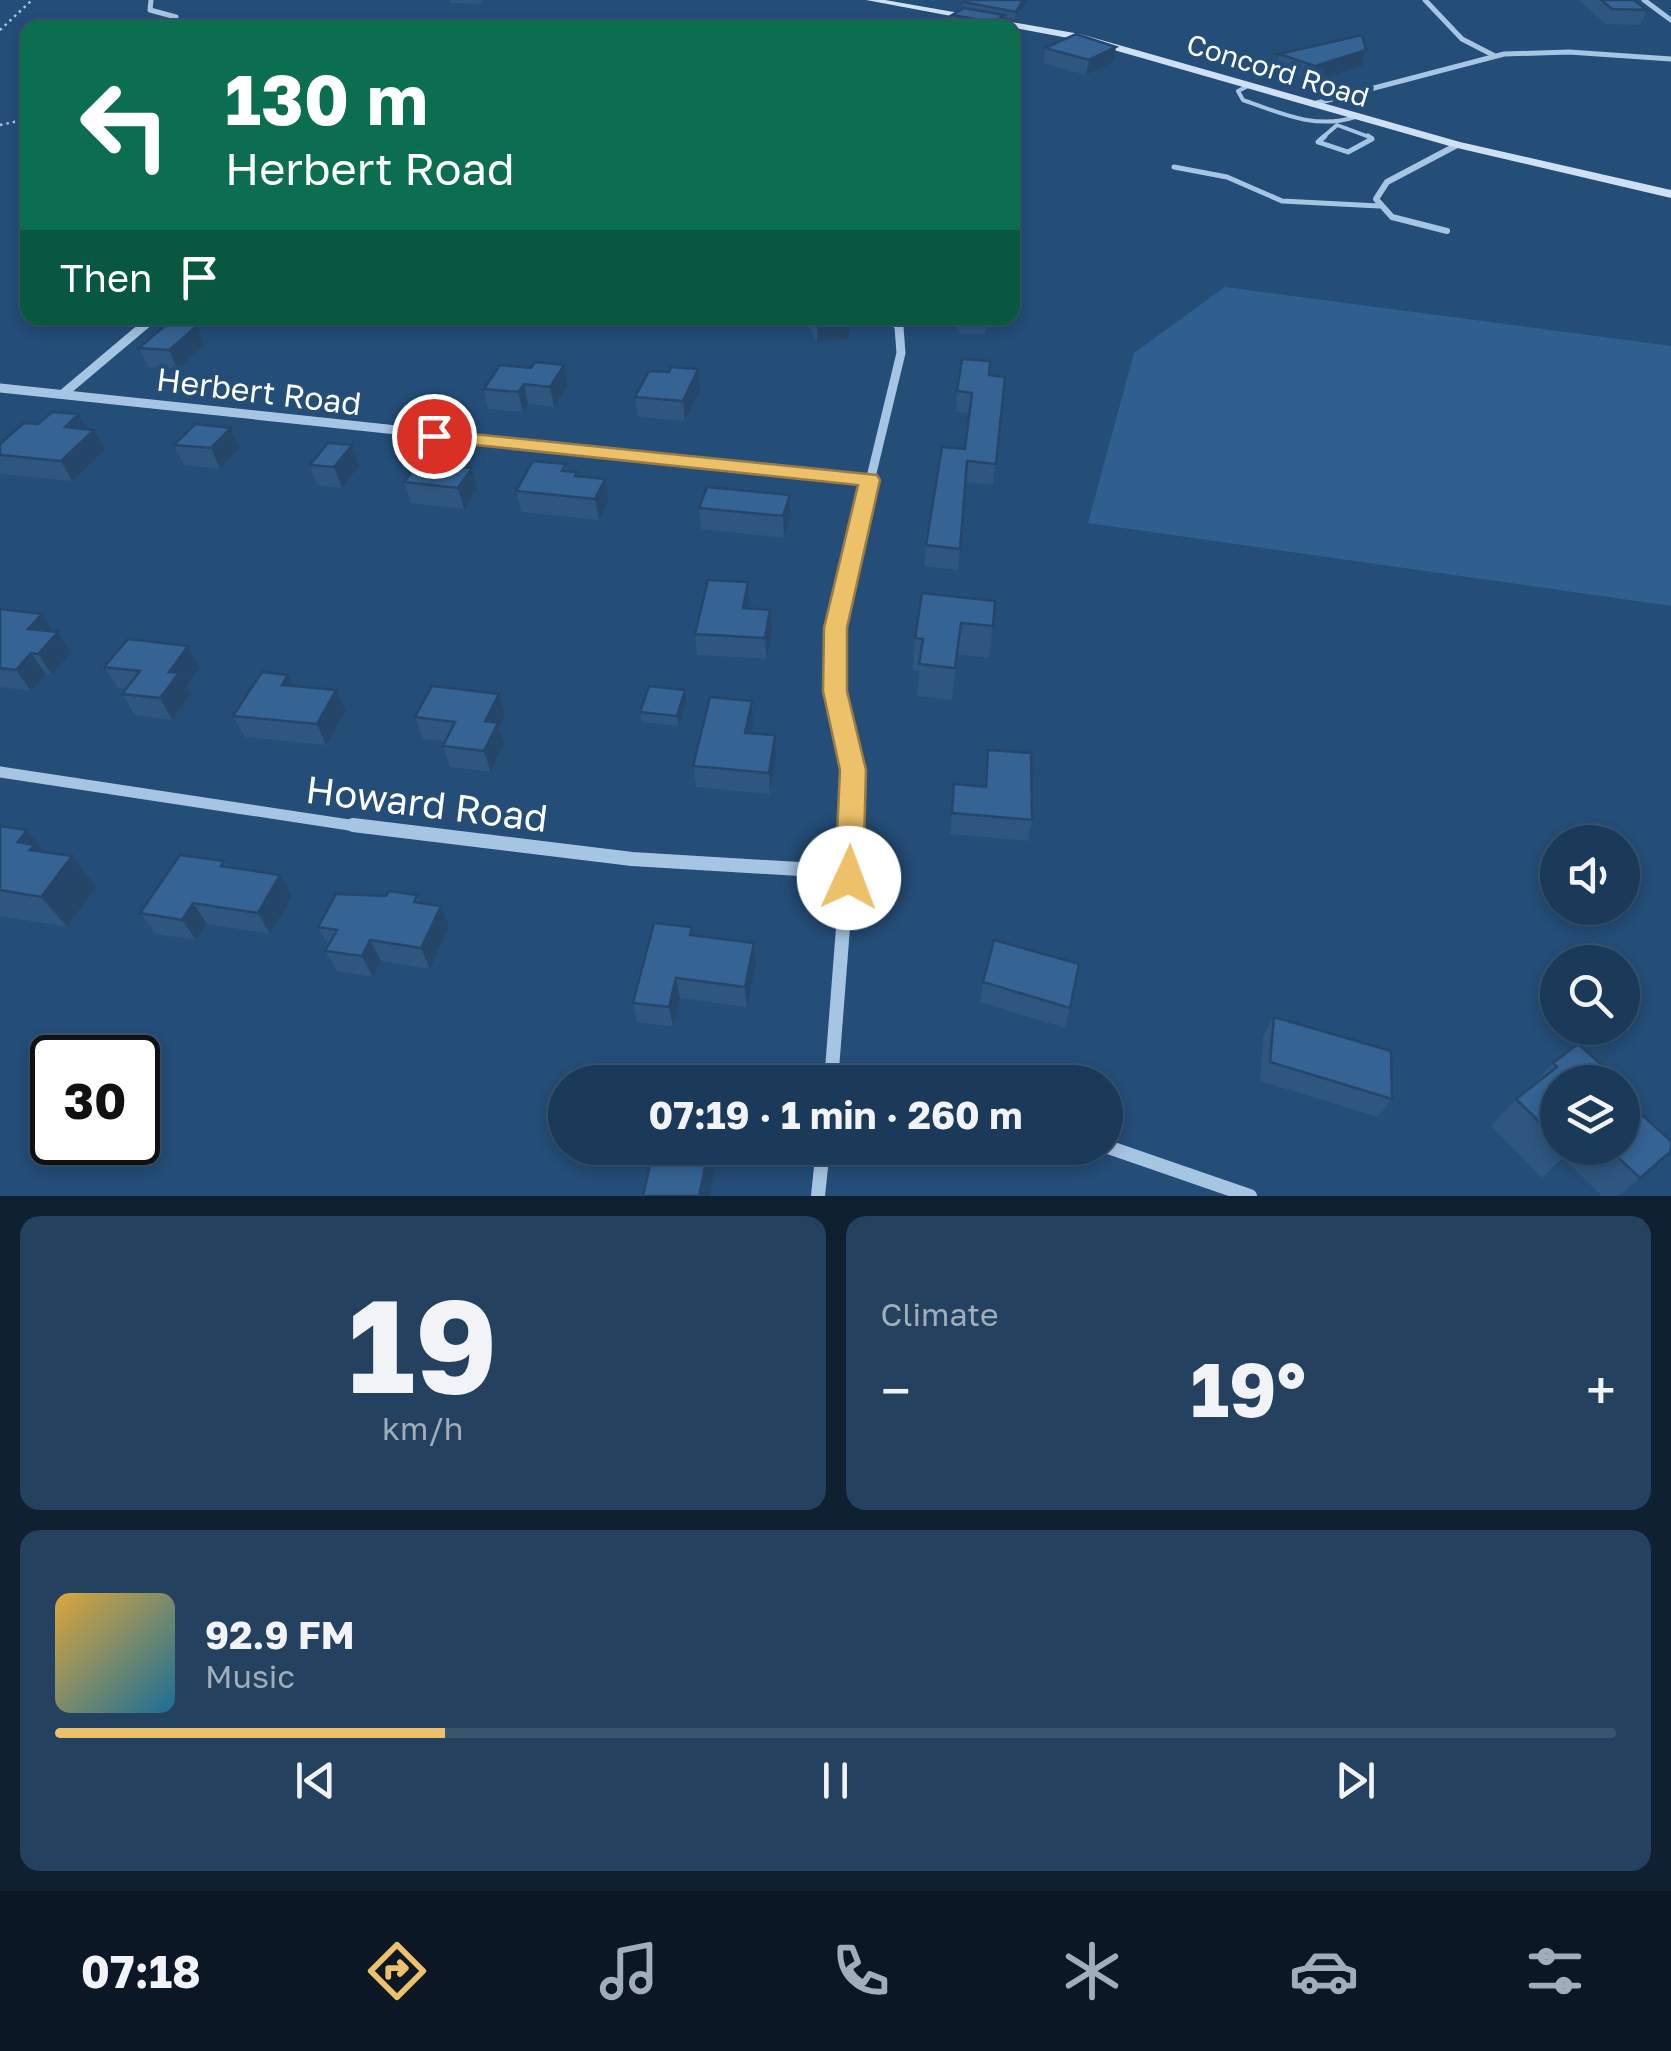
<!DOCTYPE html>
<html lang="en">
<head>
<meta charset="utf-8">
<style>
	:root { --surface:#1b3a59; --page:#24415f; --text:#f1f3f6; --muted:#a0adba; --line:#39546f; --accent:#edc06a }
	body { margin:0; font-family:"Golos Text",sans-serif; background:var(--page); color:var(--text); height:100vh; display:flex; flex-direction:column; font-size:38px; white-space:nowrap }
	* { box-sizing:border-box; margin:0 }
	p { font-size:32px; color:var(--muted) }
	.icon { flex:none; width:55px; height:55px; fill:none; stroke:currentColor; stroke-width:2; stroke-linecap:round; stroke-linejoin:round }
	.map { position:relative; height:1196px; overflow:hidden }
	.details { display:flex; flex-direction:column; gap:20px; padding:20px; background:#0f2031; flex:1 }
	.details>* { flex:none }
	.banner { position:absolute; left:20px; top:20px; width:1000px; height:305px; border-radius:20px; box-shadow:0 5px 15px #0003,0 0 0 2px var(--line); background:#0b6e4f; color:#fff; overflow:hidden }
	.controls { position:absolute; left:1540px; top:825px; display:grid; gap:20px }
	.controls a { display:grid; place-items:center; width:100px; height:100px; border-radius:50%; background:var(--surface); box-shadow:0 5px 15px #0003,0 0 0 2px var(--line); font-size:50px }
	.speed { position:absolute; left:30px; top:1035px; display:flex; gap:20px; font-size:50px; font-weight:700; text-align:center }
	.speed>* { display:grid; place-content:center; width:130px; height:130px; border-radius:50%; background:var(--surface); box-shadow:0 5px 15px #0003,0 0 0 2px var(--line); line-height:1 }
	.speed .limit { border:5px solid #111; border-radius:15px; background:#fff; color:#111 }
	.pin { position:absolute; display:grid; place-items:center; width:85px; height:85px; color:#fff; margin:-42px; border:5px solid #fff; border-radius:50%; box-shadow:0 2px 10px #0007 }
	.me { position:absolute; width:110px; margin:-55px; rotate:2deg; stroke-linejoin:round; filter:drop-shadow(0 0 8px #0008) }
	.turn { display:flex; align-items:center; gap:35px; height:210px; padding:0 40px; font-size:45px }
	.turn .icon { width:130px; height:130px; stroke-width:2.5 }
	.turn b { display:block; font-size:70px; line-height:85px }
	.then { display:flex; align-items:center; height:95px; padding:0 40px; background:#0003; gap:20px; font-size:38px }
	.big { font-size:75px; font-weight:700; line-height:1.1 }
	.details .card { flex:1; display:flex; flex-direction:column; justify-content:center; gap:15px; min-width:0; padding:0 35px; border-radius:20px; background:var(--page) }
	.details .dial { align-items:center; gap:0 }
	.dial b { font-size:130px; line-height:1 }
	.song { display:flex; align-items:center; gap:30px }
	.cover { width:120px; height:120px; border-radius:15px; background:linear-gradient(135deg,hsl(40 70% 55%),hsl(200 70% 35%)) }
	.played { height:10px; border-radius:5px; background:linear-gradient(90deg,var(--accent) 25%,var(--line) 25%) }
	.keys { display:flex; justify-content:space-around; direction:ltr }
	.heat { display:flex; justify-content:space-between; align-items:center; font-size:55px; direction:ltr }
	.details .tiles { flex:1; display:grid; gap:20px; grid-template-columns:1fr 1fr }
	.card:last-child { grid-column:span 2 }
	.trip { position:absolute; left:548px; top:1065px; width:575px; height:100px; border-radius:50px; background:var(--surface); box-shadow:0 5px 15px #0003,0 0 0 2px var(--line); font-weight:700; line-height:100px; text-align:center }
	.dock { display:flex; height:160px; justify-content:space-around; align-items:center; background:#0b1724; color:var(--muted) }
	.dock .icon { width:70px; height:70px }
	.dock .current { color:var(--accent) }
	.dock b { font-size:45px; color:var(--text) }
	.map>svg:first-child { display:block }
</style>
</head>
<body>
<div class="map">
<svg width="1671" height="1196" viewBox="0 0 1671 1196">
	<rect width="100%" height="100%" fill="#244d77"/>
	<polygon fill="#2f5f8f" points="1225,287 1671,346 1671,606 1088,523 1134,353"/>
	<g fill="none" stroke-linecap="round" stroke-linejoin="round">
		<g stroke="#a6c5e3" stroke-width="2.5" stroke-dasharray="2.5 4" stroke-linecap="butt">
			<polyline points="0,30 32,0"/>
			<polyline points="0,125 28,119"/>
		</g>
		<g stroke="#a6c5e3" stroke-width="4">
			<path d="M1250 85 1238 91 1243 100C1280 113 1316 130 1355 117"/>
			<polyline points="1322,138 1337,125 1372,138"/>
		</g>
		<g stroke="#a6c5e3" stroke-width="5">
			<polyline points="1325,136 1318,142 1348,152 1372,139 1368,136"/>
			<polyline points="1174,167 1227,177 1282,201 1379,206"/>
		</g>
		<g stroke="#a6c5e3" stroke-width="5">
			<polyline points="151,0 150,10 176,17"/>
			<polyline points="1425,0 1462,39 1493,55"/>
			<polyline points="1644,0 1671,20"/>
			<polyline points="942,28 962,16"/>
			<polyline points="1313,104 1504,54 1569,52 1671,59"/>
		</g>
		<polyline stroke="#a6c5e3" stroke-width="6" points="1447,231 1392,217 1376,199 1387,182 1457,145"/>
		<g stroke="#a6c5e3" stroke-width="9">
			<polyline points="0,388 870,480"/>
			<polyline points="64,393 153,318"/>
			<polyline points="856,539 901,353 899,327 893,318"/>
		</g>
		<g stroke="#a6c5e3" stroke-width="11">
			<polyline points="0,772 369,828"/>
			<polyline points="851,828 853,771 835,691 835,628 857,537"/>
		</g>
		<g stroke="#a6c5e3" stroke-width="14">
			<polyline points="353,825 632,859 849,872"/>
			<polyline points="831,1082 851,825"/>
			<polyline points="1105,1146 1250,1196"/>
			<polyline points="818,1196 823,1148"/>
		</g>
		<polygon fill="#cee0f3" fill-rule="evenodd" points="866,0 885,0 1080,34 1460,142 1671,190 1671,198 1453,147 1079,40"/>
	</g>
	<g fill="#2e567f">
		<polygon points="450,0 483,0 480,4 450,3"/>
		<polygon points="966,0 1027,0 1015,19 1004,17 1003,28 952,28 952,15 963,8 964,2"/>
		<polygon points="1579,0 1634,0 1647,10 1640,25 1606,24"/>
		<polygon points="1045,48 1113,62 1086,75 1043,63"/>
		<polygon points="1366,50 1362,66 1311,82 1276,69 1279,54"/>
		<polygon points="805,318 849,318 849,338 817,342"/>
		<polygon points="954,318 987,318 985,334 959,334"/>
		<polygon points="197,326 205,345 178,370 148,367 139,348"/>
		<polygon points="500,365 567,385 554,407 528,404 523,412 488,409 484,389"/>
		<polygon points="989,375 1005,377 993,485 965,482 958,570 924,566 926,545 965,449 969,413 956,412 957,391"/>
		<polygon points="700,389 685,421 638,417 635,397"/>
		<polygon points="87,429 94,430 105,450 72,481 1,474 0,472 0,444"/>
		<polygon points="174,445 239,448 220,469 184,465"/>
		<polygon points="566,464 567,471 577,472 578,476 605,479 609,499 599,520 521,512 516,491"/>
		<polygon points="310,465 359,466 342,488 317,485"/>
		<polygon points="404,482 477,489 464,509 411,503"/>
		<polygon points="699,508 790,516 784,538 701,529"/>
		<polygon points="922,593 993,626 989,658 957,654 952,700 917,696 919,671 913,670 915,638"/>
		<polygon points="749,603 748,608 772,631 767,659 697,655 695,634"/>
		<polygon points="0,609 53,631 71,653 52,675 46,674 31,691 0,687"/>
		<polygon points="188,646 200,668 187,686 191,694 172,720 135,715 122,694 125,689 118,688 104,667"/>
		<polygon points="294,686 336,690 346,711 326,745 245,737 233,716"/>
		<polygon points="499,694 505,715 499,728 504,744 491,772 450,767 443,746 445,741 423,739 415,717"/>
		<polygon points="686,701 679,726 642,722 640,712"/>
		<polygon points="752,701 753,722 751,733 776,756 770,794 696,787 693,766"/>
		<polygon points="988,750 1032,820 1028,841 950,834 954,784 984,786"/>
		<polygon points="0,826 44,852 96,887 67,927 0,916"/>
		<polygon points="224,861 228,867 280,875 292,896 270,934 207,924 196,940 156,934 140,913"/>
		<polygon points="417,895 421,903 449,926 430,969 381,961 373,977 337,971 325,951 328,945 318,927"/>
		<polygon points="694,936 754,943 756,963 747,1007 680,998 673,1027 637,1022 633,1003"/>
		<polygon points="983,982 1070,1008 1065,1028 980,1002"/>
		<polygon points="1274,1017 1392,1099 1378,1117 1260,1081 1263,1036"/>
		<polygon points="1553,1063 1603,1066 1596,1073 1558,1082 1558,1148 1622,1148 1671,1151 1619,1196 1602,1196 1564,1159 1542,1178 1491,1126 1516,1099 1530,1088"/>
		<polygon points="642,1148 713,1148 716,1165 710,1196 643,1196 651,1163 646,1162"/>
	</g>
	<g fill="#254668">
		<polygon points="1023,0 1027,0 1015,19 1016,12"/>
		<polygon points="1004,15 1003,28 992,28 992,22"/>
		<polygon points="1116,47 1113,62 1086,75 1089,60"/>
		<polygon points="1366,50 1362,66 1311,82 1315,66"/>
		<polygon points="849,318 849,338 817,342 817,322"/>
		<polygon points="197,326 205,345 178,370 169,350"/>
		<polygon points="564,365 567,385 554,407 550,387"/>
		<polygon points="698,369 700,389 685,421 683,401"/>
		<polygon points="524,384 528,404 523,412 518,392"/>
		<polygon points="79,414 90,434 94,430 105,450 72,481 61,461 65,427"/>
		<polygon points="231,428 239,448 220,469 211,448"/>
		<polygon points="352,445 359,466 342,488 334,467"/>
		<polygon points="472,468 477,489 464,509 458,488"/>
		<polygon points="605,479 609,499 599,520 595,499"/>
		<polygon points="790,495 790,516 784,538 783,516"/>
		<polygon points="748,582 749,603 744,629 743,608"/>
		<polygon points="770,610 772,631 767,659 765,638"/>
		<polygon points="42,614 55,635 58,632 71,653 52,675 38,654 28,629"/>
		<polygon points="188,646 200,668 187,686 191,694 172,720 160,698 169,672"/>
		<polygon points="31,653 46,674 31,691 16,670"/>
		<polygon points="288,675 298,696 282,685"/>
		<polygon points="336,690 346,711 326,745 317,724"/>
		<polygon points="685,690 686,701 679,726 677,716"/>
		<polygon points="499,694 505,715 499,728 504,744 491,772 484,751 485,721"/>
		<polygon points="752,701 753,722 747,754 745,733"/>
		<polygon points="775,735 776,756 770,794 769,773"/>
		<polygon points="27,830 51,862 72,856 96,887 67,927 41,897 18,842"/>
		<polygon points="280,875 292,896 270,934 258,913"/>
		<polygon points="193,903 207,924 196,940 182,920"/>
		<polygon points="441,906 449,926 430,969 421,948"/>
		<polygon points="370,940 381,961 373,977 362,956"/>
		<polygon points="754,943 756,963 747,1007 745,987"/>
		<polygon points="676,978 680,998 673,1027 669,1007"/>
		<polygon points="709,1148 713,1148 716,1165 710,1196 699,1196"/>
		<polygon points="1574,1148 1577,1148 1542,1178 1569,1152"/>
	</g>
	<g fill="#356494" stroke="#254668" stroke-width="2.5">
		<polygon points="966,0 1023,0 1016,12 964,2"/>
		<polygon points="1601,0 1634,0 1647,10 1612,9"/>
		<polygon points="964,8 1004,15 992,22 952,15"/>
		<polygon points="1076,34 1116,47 1089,60 1045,48"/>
		<polygon points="1362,35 1366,50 1315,66 1279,54"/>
		<polygon points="814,318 849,318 817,322"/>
		<polygon points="168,323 197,326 169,350 139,348"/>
		<polygon points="962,359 990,361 989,375 1005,377 996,464 967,461 960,549 926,545 942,447 965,449 972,393 957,391"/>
		<polygon points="535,362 564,365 550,387 524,384 518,392 484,389 500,365 531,368"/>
		<polygon points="671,367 698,369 683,401 635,397 649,371 669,372"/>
		<polygon points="52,412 79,414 65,427 94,430 61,461 0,455 0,444 24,423 38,424"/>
		<polygon points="195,424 231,428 211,448 174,445"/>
		<polygon points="328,443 352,445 334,467 310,465"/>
		<polygon points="533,461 566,464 562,471 577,472 575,476 605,479 595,499 516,491"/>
		<polygon points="419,462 472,468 458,488 404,482"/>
		<polygon points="707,487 790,495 783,516 699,508"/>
		<polygon points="708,580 748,582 743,608 770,610 765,638 695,634"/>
		<polygon points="922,593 995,601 993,626 961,623 955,668 919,664 923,639 915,638"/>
		<polygon points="0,609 42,614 28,629 58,632 38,654 31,653 16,670 0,668"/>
		<polygon points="128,639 188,646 169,672 179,673 160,698 122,694 140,671 104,667"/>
		<polygon points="262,672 288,675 282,685 336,690 317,724 233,716"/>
		<polygon points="432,686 499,694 485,721 498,723 484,751 443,746 455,722 415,717"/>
		<polygon points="649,686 685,690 677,716 640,712"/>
		<polygon points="710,697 752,701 745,733 775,735 769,773 693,766"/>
		<polygon points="988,750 1031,753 1032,820 952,813 954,784 986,787"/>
		<polygon points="0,826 27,830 18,842 35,845 30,850 72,856 41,897 0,890"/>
		<polygon points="180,855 224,861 221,866 280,875 258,913 193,903 182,920 140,913"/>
		<polygon points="389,891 417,895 414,902 441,906 421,948 370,940 362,956 325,951 337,930 318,927 336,894 386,896"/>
		<polygon points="654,923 692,927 690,935 754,943 745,987 676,978 669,1007 633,1003"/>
		<polygon points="994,940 1079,964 1070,1008 983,982"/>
		<polygon points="1274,1017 1391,1051 1392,1099 1270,1062"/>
		<polygon points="1578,1044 1603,1066 1595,1072 1607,1082 1558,1082 1558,1140 1516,1099 1557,1067 1553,1063"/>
		<polygon points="1622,1097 1671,1141 1671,1151 1640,1178 1608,1148 1622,1148"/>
		<polygon points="654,1148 709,1148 699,1196 643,1196"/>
	</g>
	<polygon fill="#edc06a" stroke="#9a7d45" stroke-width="2.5" points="434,430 877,475 880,480 847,628 847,691 866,770 863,878 859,887 849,890 839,887 835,878 840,770 823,691 824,628 858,485 428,440 428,432"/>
	<g text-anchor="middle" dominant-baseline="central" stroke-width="10" stroke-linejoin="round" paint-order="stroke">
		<g font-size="28" fill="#fff" stroke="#244d77">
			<text transform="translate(1278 70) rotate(17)">Concord Road</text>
		</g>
		<g font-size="32" fill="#fff" stroke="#244d77">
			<text transform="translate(259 391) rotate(7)">Herbert Road</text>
		</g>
		<g font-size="38" fill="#fff" stroke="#244d77">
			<text transform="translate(427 803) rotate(7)">Howard Road</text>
		</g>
	</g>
</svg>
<div class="controls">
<a><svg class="icon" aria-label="sound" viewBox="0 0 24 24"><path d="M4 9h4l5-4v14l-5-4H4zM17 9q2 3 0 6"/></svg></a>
<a><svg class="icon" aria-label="search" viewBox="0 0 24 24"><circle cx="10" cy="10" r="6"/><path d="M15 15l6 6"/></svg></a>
<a><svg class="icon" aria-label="layers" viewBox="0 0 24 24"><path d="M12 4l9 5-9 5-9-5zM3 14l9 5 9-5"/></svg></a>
</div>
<div class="speed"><div class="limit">30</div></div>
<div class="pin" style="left:434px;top:436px;background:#d93025"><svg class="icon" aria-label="arrive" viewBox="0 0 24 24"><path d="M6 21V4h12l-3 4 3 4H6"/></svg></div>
<svg class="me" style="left:849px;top:878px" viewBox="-20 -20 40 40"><circle r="19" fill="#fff"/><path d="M0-13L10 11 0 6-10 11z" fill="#edc06a"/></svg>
<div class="trip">07:19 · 1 min · 260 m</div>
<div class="banner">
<div class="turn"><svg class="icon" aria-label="left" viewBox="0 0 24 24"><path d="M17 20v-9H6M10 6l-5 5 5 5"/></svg><div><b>130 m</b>Herbert Road</div></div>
<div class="then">Then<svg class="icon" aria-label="arrive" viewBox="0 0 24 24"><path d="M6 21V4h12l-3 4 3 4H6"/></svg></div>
</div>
</div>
<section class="details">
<div class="tiles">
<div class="card dial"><b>19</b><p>km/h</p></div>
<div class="card"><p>Climate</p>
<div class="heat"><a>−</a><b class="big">19°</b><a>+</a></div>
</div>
<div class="card">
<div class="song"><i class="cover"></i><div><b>92.9 FM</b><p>Music</p></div></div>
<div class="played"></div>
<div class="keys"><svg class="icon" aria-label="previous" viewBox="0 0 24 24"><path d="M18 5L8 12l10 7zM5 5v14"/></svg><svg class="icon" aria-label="pause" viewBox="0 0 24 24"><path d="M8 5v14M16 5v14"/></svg><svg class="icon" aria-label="next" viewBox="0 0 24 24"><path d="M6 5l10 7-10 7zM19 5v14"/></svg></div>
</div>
</div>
</section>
<nav class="dock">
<b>07:18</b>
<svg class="icon current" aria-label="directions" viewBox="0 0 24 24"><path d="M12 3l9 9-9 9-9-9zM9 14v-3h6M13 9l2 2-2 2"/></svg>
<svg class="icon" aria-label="music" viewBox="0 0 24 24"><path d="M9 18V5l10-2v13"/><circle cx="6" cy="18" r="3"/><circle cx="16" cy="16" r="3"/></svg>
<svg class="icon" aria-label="phone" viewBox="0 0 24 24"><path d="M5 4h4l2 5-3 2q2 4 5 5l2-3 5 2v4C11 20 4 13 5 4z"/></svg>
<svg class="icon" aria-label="climate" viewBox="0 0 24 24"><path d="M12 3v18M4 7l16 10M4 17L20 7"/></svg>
<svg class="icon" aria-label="car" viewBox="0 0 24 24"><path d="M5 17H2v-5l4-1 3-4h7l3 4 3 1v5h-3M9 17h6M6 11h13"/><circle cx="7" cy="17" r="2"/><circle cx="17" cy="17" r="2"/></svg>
<svg class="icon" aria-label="filters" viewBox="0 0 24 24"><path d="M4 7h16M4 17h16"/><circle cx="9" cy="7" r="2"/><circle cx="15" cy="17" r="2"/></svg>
</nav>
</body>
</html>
